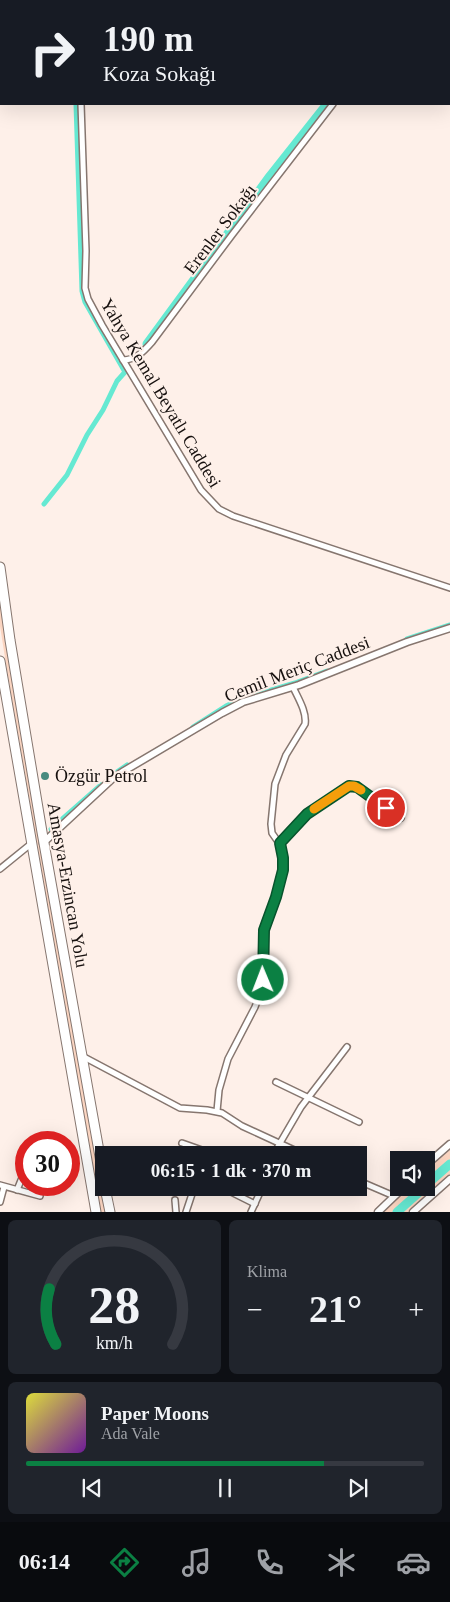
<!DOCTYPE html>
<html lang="tr">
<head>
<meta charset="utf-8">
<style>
	:root { --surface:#171b24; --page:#20242c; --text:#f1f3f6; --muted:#9ea1a6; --line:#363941; --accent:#0b8043 }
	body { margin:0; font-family:"Times New Roman",serif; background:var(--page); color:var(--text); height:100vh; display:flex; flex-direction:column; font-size:19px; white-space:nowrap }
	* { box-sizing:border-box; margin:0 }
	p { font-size:16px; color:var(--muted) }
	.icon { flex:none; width:28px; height:28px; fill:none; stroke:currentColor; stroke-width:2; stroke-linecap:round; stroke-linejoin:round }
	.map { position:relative; height:1212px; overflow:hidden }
	.drawer { display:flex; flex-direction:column; gap:8px; padding:8px; background:#0d0f14; flex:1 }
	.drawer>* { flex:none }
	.hud { position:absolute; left:0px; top:0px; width:450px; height:105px; box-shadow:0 5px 20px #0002; background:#171b24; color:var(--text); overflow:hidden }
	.controls { position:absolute; left:390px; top:1151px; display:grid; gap:10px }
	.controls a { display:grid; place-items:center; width:45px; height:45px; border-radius:0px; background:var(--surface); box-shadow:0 5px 20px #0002; font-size:25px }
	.speed { position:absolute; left:15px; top:1131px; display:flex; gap:10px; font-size:25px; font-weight:700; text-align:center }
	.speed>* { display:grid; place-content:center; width:65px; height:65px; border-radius:50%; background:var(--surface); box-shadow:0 5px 20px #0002; line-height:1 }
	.speed .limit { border:8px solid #d22; background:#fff; color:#111 }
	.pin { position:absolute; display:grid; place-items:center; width:42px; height:42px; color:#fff; margin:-21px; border:2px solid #fff; border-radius:50%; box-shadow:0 1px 5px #0007 }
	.me { position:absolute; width:55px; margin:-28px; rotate:359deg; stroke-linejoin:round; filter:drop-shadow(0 0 4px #0008) }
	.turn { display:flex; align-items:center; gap:18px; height:105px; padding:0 20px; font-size:22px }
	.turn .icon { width:65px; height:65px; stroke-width:2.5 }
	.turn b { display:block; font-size:35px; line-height:42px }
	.big { font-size:38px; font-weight:600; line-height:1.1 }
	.drawer .widget { flex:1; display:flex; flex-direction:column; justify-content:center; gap:8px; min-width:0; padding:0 18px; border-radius:8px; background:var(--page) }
	.drawer .dial { align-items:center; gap:0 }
	.dial svg { height:130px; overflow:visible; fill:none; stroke:var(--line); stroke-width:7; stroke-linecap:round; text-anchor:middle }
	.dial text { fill:var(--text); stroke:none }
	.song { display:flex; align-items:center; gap:15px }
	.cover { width:60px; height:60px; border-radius:8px; background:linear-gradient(135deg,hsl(60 70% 55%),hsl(280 70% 35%)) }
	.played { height:5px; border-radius:2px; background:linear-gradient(90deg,var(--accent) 75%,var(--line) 75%) }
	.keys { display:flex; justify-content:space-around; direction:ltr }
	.heat { display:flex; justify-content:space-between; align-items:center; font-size:28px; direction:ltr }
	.drawer .tiles { flex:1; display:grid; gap:8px; grid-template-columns:1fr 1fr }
	.widget:last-child { grid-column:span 2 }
	.trip { position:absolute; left:95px; top:1146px; width:272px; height:50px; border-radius:0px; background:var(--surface); box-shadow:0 5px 20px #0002; font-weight:600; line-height:50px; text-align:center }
	.tab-bar { display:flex; height:80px; justify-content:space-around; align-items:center; background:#090b0e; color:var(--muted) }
	.tab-bar .icon { width:35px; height:35px }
	.tab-bar .selected { color:var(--accent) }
	.tab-bar b { font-size:22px; color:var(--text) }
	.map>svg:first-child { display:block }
</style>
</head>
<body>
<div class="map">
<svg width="450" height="1212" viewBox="0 0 450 1212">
	<rect width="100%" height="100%" fill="#fef0e9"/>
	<g fill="#fbd5c1">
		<polygon points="0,602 9,664 106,1212 101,1212 6,664 0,626"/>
		<polygon points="450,1150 450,1175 408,1212 382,1212 408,1188 426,1188 426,1171"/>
	</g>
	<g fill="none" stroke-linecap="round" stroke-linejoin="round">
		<g stroke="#65e9d2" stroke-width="5">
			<polyline points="83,1 83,0"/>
			<polyline points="44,504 67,475 87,435 103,410 117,381 125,372 85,302 82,291 76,104"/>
			<polyline points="407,639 450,625"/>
			<polyline points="193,727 226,706 241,699 295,683 327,671"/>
			<polyline points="111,776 127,765"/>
			<polyline points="51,829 101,785"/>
		</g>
		<g stroke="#65e9d2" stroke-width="9">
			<polyline points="389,1 389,0"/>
			<polyline points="147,344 270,176 327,104"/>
			<polyline points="426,1185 450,1164"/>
			<polyline points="397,1212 424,1188"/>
		</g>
		<g stroke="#86766f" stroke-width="8">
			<g id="minor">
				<polyline points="87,1 88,0"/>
				<polyline points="393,1 394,0"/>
				<polyline points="81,104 86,251 85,288 88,299 102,325 201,490 219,509 233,516 450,588"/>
				<path d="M123 360C136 360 144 351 152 342L232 235 333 104"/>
				<polyline points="280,843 307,814 349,786 357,787 401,818"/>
				<polyline points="0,869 32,843"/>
				<polyline points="82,1056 180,1108 207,1110 222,1113 242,1126 305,1155"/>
				<polyline points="276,1082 359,1122"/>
				<path d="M217 1111 219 1090 228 1059 255 1007 263 985 264 929 279 886 283 864 281 846 272 833 271 824 275 784 286 755 305 724C307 712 298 698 293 687"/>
				<polyline points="182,1143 216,1155"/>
				<polyline points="273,1155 301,1107 347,1047"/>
				<polyline points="359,1181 394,1196"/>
				<polyline points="0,1185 40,1196"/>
				<polyline points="223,1188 255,1204"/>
				<polyline points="17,1190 26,1168"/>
				<polyline points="175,1200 176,1212"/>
				<polyline points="0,1202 4,1187"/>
				<polyline points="186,1212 194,1188"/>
				<polyline points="251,1212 262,1188"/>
			</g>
		</g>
		<g stroke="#86766f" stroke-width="9">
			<g id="tertiary">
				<polyline points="23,1 23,0"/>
				<polyline points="0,54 1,52"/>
				<polyline points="43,843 112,779 124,771 222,713 243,702 299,685 407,642 450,628"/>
				<polyline points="426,1165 450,1144"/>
				<polyline points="378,1212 403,1188"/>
				<polyline points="413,1212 450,1179"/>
			</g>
		</g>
		<g stroke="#86766f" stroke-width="11">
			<g id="trunk">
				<polyline points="0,567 10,640 42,832 104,1179"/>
				<polyline points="0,661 96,1212"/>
				<polyline points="105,1188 110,1212"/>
			</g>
		</g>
		<use href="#minor" stroke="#fff" stroke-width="5"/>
		<use href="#tertiary" stroke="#fff" stroke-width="6"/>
		<use href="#trunk" stroke="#fff" stroke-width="9"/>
	</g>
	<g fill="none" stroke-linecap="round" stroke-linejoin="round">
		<g stroke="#07532c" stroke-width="12">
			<polyline id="route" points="263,980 264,930 276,897 283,870 283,858 280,843 307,814 349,786 357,787 386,808"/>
		</g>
		<use href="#route" stroke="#0b8043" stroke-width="9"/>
		<polyline stroke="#f59e0b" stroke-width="9" points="314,809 349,786 354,786 361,790"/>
	</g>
	<circle fill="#488b7f" stroke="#fef0e9" stroke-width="2" cx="45" cy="776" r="5"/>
	<g text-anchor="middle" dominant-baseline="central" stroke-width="4" stroke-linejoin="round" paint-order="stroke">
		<g font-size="18" fill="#17110f" stroke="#fef0e9">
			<text transform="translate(220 229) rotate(-53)">Erenler Sokağı</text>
			<text transform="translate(161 393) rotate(59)">Yahya Kemal Beyatlı Caddesi</text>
			<text transform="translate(297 669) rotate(-21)">Cemil Meriç Caddesi</text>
			<text transform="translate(68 885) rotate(80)">Amasya-Erzincan Yolu</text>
		</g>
		<g font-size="18" fill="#17110f" stroke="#fef0e9" text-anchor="start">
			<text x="55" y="776">Özgür Petrol</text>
		</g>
	</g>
</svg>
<div class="controls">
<a><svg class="icon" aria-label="sound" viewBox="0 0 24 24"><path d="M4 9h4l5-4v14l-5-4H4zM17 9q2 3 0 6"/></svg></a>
</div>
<div class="speed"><div class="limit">30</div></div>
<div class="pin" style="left:386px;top:808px;background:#d93025"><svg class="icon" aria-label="arrive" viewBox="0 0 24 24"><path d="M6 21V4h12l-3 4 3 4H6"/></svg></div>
<svg class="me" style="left:263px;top:980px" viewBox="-20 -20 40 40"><circle r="17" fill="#0b8043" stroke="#fff" stroke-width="3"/><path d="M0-11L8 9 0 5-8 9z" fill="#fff"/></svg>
<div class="trip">06:15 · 1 dk · 370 m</div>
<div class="hud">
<div class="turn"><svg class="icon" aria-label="right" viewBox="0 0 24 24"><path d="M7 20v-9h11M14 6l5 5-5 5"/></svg><div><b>190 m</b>Koza Sokağı</div></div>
</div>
</div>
<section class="drawer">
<div class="tiles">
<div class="widget dial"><svg viewBox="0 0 100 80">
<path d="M14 69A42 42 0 1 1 86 69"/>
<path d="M14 69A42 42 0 0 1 10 35" stroke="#0b8043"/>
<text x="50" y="56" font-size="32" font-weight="700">28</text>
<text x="50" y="72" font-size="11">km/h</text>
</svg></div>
<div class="widget"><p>Klima</p>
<div class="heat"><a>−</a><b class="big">21°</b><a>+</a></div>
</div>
<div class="widget">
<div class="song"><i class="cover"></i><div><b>Paper Moons</b><p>Ada Vale</p></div></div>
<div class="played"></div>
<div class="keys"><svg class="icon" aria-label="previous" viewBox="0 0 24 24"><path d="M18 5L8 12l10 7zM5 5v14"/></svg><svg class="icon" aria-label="pause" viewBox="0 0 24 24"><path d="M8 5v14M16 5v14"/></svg><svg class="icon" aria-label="next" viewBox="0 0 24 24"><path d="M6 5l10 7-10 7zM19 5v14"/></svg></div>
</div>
</div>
</section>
<nav class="tab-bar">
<b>06:14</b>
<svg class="icon selected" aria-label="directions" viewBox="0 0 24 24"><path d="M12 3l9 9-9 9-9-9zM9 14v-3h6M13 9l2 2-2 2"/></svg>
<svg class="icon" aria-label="music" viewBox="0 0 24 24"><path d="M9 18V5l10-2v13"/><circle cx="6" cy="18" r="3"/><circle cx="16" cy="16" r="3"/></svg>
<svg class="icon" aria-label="phone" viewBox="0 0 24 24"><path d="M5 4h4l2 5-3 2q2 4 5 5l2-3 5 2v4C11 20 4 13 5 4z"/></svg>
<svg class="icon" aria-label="climate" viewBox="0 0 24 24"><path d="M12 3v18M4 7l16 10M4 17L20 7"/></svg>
<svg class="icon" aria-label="car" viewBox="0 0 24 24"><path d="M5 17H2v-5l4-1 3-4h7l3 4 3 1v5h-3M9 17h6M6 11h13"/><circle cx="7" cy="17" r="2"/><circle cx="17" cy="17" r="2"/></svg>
</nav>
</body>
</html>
